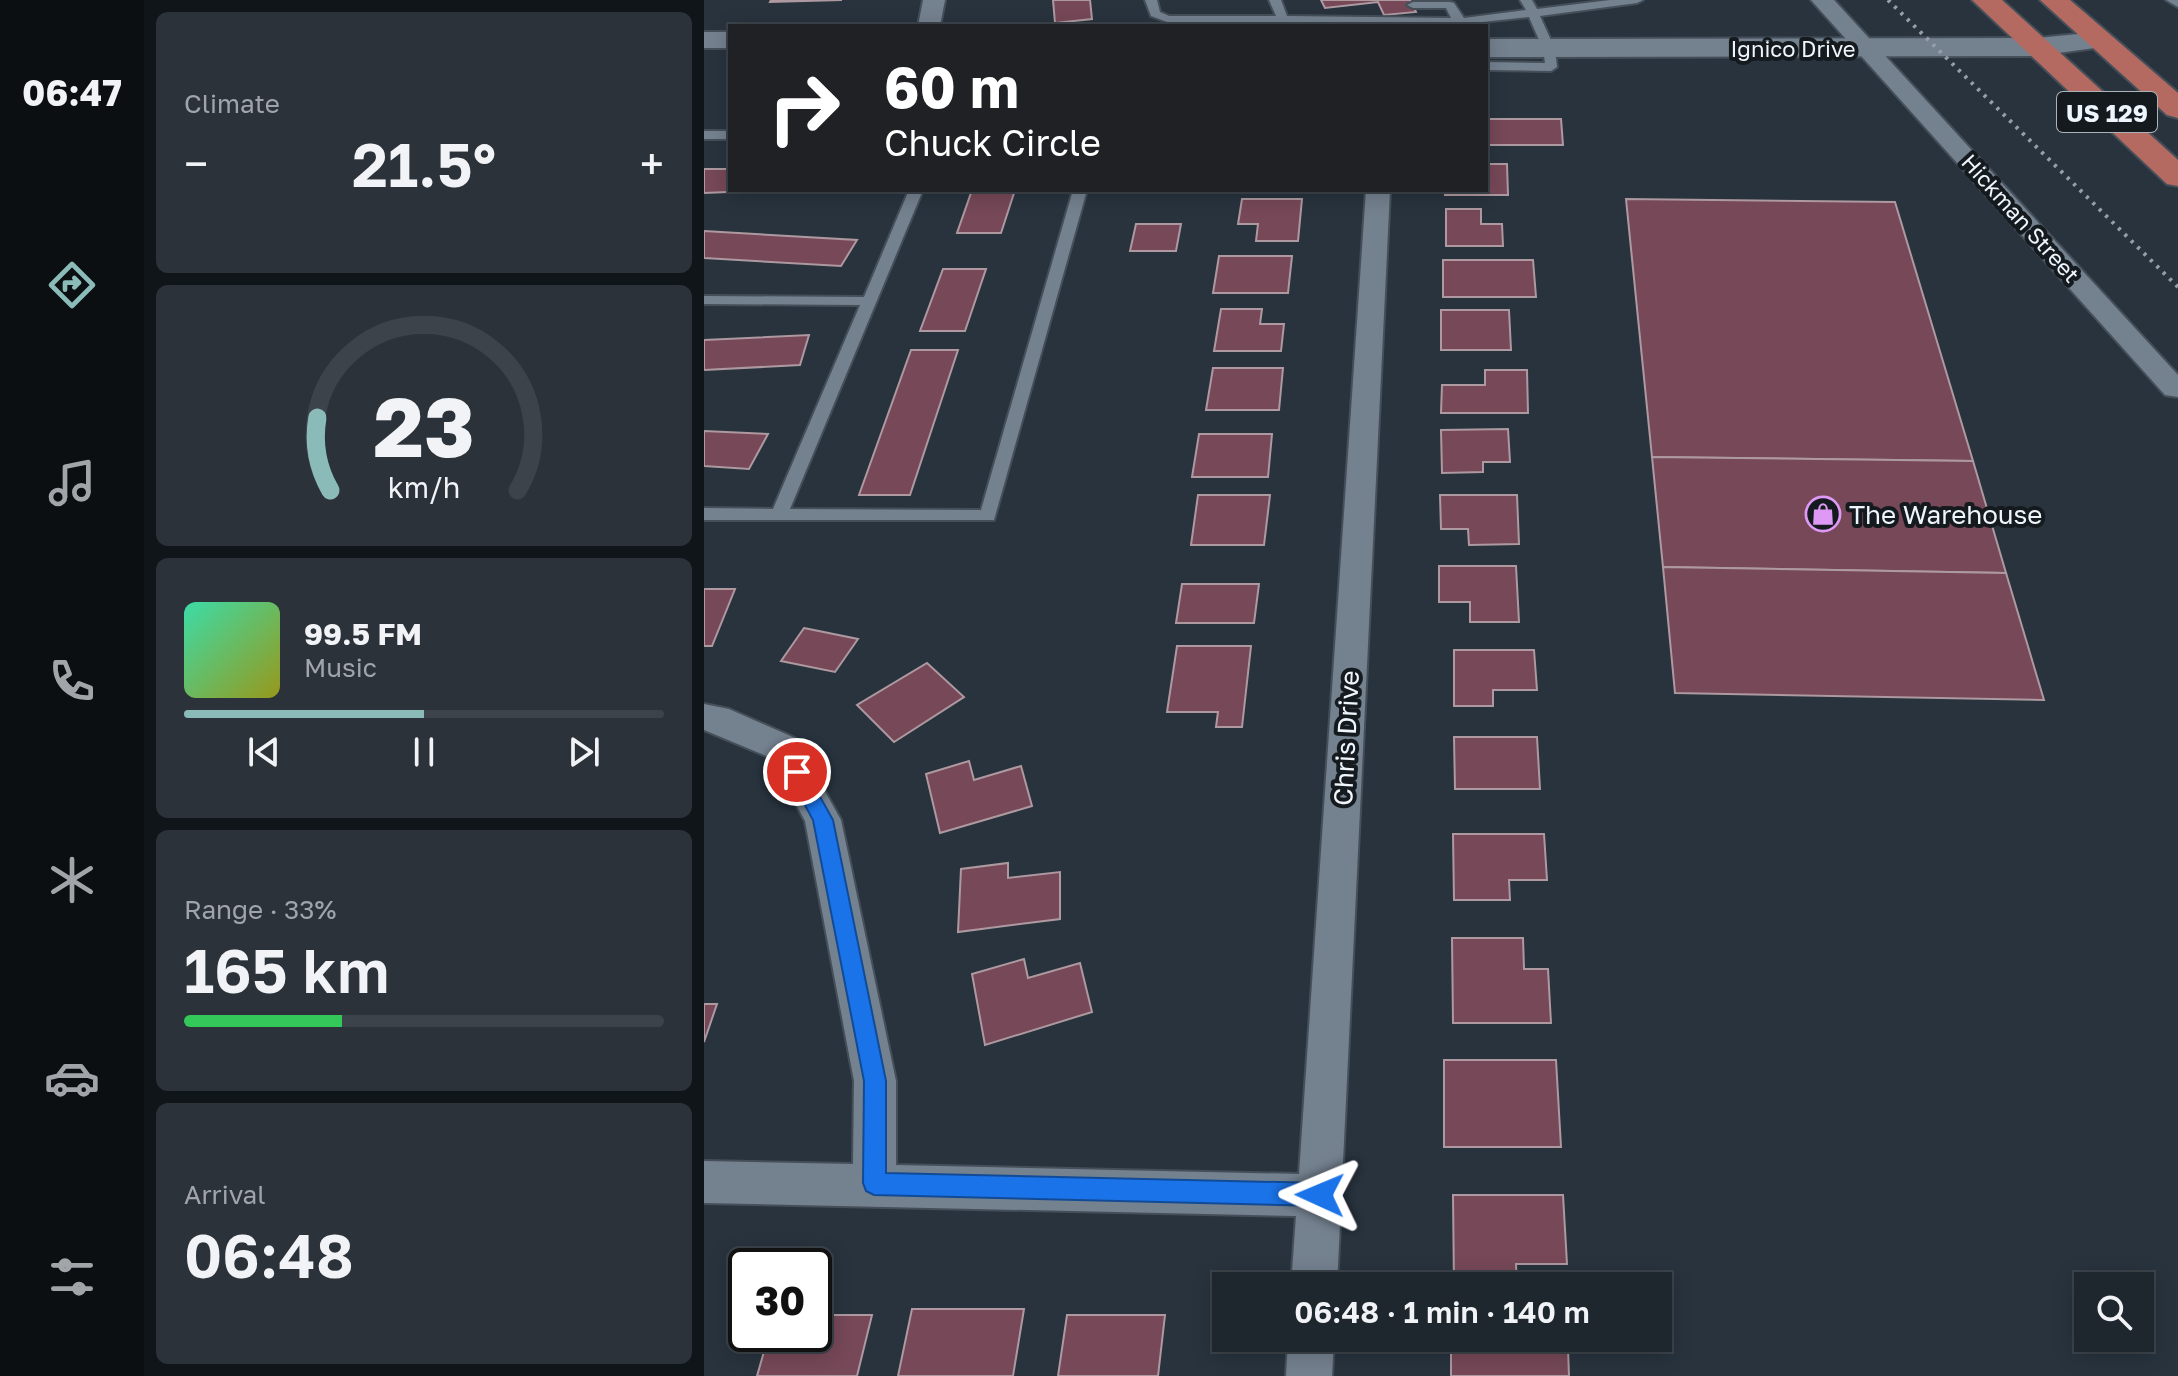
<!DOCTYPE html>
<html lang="en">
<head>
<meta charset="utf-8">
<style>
	:root { --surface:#1e262e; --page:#2b323a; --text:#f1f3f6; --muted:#a1a5aa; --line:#3c434a; --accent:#8bbbb9 }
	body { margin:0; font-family:"Golos Text",sans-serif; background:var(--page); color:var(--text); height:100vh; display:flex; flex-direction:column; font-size:30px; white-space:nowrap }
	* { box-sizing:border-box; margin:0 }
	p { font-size:26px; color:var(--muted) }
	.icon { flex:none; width:44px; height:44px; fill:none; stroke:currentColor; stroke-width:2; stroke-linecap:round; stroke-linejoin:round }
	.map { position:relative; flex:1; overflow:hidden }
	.drawer { display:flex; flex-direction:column; gap:12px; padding:12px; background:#101519; width:560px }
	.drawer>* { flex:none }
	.top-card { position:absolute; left:24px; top:24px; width:760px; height:168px; border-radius:0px; box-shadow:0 4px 20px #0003,0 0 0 2px var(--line); background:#202124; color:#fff; overflow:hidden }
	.controls { position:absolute; left:1370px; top:1272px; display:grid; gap:16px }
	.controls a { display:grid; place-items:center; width:80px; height:80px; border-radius:0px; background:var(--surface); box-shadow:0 4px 20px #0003,0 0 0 2px var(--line); font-size:40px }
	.speed { position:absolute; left:24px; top:1248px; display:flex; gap:16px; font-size:40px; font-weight:700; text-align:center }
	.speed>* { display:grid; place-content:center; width:104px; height:104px; border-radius:50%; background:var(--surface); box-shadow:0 4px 20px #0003,0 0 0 2px var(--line); line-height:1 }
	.speed .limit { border:4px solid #111; border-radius:12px; background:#fff; color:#111 }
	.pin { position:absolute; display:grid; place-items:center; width:68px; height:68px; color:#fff; margin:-34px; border:4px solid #fff; border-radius:50%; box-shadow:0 2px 8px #0007 }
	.me { position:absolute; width:88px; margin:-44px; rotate:271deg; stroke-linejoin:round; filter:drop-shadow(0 0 6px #0008) }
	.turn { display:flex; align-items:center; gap:28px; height:168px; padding:0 24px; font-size:36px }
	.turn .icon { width:104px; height:104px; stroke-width:2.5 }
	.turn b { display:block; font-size:56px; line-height:68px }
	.big { font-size:60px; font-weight:600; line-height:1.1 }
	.drawer .card { flex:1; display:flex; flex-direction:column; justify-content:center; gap:12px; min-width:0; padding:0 28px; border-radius:12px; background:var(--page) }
	.drawer .dial { align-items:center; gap:0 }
	.dial svg { height:208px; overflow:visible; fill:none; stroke:var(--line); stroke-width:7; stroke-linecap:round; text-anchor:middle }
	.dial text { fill:var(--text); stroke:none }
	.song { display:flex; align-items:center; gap:24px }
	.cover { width:96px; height:96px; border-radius:12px; background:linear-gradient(135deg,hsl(160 70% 55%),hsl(60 70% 35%)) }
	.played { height:8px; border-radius:4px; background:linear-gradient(90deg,var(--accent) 50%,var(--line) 50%) }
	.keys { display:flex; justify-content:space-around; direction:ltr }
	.heat { display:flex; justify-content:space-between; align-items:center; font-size:44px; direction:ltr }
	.charge { height:12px; border-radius:6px; background:linear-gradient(90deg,#34c759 33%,var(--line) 0) }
	.trip { position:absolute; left:508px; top:1272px; width:460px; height:80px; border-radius:0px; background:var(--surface); box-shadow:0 4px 20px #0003,0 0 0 2px var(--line); font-weight:600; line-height:80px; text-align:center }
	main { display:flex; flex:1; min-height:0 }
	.menu { display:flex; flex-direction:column; width:144px; justify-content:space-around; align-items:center; background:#0c0f12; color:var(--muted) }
	.menu .icon { width:56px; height:56px }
	.menu .current { color:var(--accent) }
	.menu b { font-size:36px; color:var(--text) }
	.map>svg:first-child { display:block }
</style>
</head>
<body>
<main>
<nav class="menu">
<b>06:47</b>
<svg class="icon current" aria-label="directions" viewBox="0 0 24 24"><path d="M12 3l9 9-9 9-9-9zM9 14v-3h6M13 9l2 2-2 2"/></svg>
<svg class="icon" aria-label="music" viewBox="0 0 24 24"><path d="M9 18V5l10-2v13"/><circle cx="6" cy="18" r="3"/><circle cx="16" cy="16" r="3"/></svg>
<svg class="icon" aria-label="phone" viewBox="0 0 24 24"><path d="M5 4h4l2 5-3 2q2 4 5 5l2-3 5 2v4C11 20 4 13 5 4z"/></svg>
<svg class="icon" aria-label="climate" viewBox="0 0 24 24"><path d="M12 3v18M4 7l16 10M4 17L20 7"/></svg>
<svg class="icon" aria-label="car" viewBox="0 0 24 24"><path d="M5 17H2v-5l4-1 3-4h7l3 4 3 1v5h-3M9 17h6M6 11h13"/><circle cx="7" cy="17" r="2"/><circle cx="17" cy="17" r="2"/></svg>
<svg class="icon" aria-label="filters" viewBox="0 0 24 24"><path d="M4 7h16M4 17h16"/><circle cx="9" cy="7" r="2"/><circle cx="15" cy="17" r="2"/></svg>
</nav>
<section class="drawer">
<div class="card"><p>Climate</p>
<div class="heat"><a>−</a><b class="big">21.5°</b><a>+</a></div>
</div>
<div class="card dial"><svg viewBox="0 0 100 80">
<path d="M14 69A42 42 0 1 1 86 69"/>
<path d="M14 69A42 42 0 0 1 9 41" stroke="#8bbbb9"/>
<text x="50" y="56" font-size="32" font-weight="700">23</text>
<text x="50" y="72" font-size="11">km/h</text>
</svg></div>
<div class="card">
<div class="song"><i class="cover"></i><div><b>99.5 FM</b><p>Music</p></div></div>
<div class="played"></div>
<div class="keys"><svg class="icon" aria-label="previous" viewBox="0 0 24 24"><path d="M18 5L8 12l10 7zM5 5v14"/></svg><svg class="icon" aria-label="pause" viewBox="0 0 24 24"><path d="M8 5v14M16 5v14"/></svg><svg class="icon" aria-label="next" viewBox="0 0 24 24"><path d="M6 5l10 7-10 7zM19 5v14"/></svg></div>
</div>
<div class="card"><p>Range · 33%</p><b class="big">165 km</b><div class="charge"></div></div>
<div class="card"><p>Arrival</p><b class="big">06:48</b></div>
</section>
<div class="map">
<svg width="1474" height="1376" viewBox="0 0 1474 1376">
	<rect width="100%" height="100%" fill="#28333e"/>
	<g fill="#764858" stroke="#ad999f" stroke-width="2">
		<polygon points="67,0 138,0 66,2"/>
		<polygon points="349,0 386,0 388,19 351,23"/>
		<polygon points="617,0 706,0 712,12 680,15 674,2 621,8"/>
		<polygon points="782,119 857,119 859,145 782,145"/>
		<polygon points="782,164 803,164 804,195 741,195 741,190 782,190"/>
		<polygon points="0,169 26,169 26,190 73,190 0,193"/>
		<polygon points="268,190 311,190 297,233 253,233"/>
		<polygon points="538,199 598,199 594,241 552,241 554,224 534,224"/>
		<polygon points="922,199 1191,202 1269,461 948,457"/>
		<polygon points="742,209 777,209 777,224 798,224 799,246 742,246"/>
		<polygon points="432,224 477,224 472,251 426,251"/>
		<polygon points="0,231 153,240 137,266 0,258"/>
		<polygon points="515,256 588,256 584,293 509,293"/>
		<polygon points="739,260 829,260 832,297 739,297"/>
		<polygon points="239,269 282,269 261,331 216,331"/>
		<polygon points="517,309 558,309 556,324 580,324 577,351 510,351"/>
		<polygon points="737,310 805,310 807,350 737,350"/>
		<polygon points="105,335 96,365 0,370 0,340"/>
		<polygon points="207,350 254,350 206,495 155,495"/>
		<polygon points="509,368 579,368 575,410 502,410"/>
		<polygon points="781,370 823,370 824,413 737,413 738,385 781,385"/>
		<polygon points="804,429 806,462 779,462 779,472 738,473 737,430"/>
		<polygon points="0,431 64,434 45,469 0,466"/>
		<polygon points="495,434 568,434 564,477 488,477"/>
		<polygon points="948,457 1269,461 1302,573 959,567"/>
		<polygon points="494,495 566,495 560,545 487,545"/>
		<polygon points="736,495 813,495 815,544 765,545 764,529 737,529"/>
		<polygon points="735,566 812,566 815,622 766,622 766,602 735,602"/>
		<polygon points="959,567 1302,573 1340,700 971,693"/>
		<polygon points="478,584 555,584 550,623 472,623"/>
		<polygon points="0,589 31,589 8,646 0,646"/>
		<polygon points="100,628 154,639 131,672 77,661"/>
		<polygon points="473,646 547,646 538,727 512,727 514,712 463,712"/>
		<polygon points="750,650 830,650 833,690 789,690 789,706 750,706"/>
		<polygon points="223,663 260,697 190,742 153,705"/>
		<polygon points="750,737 833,737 836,789 751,789"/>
		<polygon points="265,761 270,780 317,766 328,806 236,833 222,774"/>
		<polygon points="749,834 840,834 843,880 805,880 806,900 750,900"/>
		<polygon points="304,863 304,878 356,872 356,919 254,932 257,869"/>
		<polygon points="748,938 819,938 820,969 844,969 847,1023 749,1023"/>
		<polygon points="320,959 324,978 376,963 388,1012 281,1045 268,974"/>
		<polygon points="0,1004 13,1004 0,1042"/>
		<polygon points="740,1060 852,1060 857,1147 740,1147"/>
		<polygon points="749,1195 859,1195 863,1264 812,1264 813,1286 750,1286"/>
		<polygon points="208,1309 320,1309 309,1376 194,1376"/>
		<polygon points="110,1315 168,1315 153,1376 53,1376 65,1334 110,1334"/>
		<polygon points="363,1315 461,1315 454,1376 354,1376"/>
		<polygon points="747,1348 864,1348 865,1376 747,1376"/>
	</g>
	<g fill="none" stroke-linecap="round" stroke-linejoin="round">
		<g stroke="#454f59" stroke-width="4">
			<g id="lane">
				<polygon points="441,0 453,0 456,12 465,16 572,16 565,0 577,0 583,16 747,18 742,8 709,8 703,5 709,2 746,2 750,3 760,18 822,10 816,0 828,0 833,9 906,0 939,0 933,3 836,16 851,49 853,67 847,71 782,70 782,62 841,63 839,49 825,17 760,24 586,23 587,26 575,26 574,23 463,22 447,16"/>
				<rect x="0" y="131" width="26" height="8"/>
				<polygon points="205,190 219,190 86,509 277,510 369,190 383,190 290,520 0,520 0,508 69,509 156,305 0,304 0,296 160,297"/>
			</g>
		</g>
		<g stroke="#454f59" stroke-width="4">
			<g id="street">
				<polygon points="219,0 241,0 236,26 214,26"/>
				<polygon points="1107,0 1130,0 1474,375 1474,397 1461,395"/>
				<polygon points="1462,0 1474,0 1474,7"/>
				<polygon points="662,190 686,190 633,1286 587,1286 592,1216 0,1203 0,1161 149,1164 150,1081 101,821 67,758 0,730 0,704 25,709 91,738 137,820 192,1081 192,1165 595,1174"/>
				<polygon points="584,1338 630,1338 628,1376 582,1376"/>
			</g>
		</g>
		<g stroke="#454f59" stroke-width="4">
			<g id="secondary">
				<rect x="0" y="32" width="26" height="16"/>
				<polygon points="1395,32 1405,34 1409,40 1405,46 1333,56 782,57 782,39 1333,38"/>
			</g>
		</g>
		<g stroke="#454f59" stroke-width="4">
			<g id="primary">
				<polygon points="1268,0 1298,0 1474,160 1474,186 1463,184"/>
				<polygon points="1336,0 1366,0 1474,93 1474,118 1463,115"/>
			</g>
		</g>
		<use href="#lane" fill="#74818f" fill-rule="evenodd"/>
		<use href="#street" fill="#74818f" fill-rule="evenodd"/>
		<use href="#secondary" fill="#74818f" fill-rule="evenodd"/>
		<use href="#primary" fill="#b46a60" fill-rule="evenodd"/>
		<polyline stroke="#969fa8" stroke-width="4" stroke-dasharray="3 6" stroke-linecap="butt" points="1184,0 1474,287"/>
	</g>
	<polygon fill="#1a73e8" stroke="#114b97" stroke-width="2" points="93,764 99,766 129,820 182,1081 182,1173 616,1183 624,1187 627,1195 624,1203 616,1206 170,1195 162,1191 159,1183 160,1081 109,820 83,772"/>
	<defs>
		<g id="shop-ring" transform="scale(1.8)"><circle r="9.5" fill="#151a1f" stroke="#dd99f3" stroke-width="1.5"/><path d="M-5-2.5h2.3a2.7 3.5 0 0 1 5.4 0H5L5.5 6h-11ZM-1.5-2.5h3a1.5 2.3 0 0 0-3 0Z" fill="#dd99f3"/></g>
	</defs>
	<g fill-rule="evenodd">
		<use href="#shop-ring" x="1119" y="514"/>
	</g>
	<g text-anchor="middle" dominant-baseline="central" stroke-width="8" stroke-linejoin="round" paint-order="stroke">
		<g font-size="22" fill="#eef5fc" stroke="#151a1f">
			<text x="1089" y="48">Ignico Drive</text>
			<text transform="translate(1317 218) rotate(48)">Hickman Street</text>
		</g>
		<rect fill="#151a1f" stroke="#adb3ba" stroke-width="2" x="1353" y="92" width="100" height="40" rx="6"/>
		<g font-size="24" font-weight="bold" fill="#eef5fc">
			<text x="1403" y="112">US 129</text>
		</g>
		<g font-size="26" fill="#eef5fc" stroke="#151a1f" text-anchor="start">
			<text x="1145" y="514">The Warehouse</text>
		</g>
		<g font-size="26" fill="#eef5fc" stroke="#151a1f">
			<text transform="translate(642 738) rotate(-87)">Chris Drive</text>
		</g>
	</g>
</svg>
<div class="controls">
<a><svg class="icon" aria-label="search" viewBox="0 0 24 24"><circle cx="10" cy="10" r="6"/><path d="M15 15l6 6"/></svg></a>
</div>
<div class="speed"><div class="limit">30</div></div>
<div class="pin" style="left:93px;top:772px;background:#d93025"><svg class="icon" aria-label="arrive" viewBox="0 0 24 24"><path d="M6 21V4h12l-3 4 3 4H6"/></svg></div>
<svg class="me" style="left:616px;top:1195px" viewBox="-20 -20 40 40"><path d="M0-17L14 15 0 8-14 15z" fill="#1a73e8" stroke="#fff" stroke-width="4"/></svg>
<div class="trip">06:48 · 1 min · 140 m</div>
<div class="top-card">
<div class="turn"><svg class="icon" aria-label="right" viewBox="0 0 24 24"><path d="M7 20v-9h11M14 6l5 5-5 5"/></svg><div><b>60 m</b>Chuck Circle</div></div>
</div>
</div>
</main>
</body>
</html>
